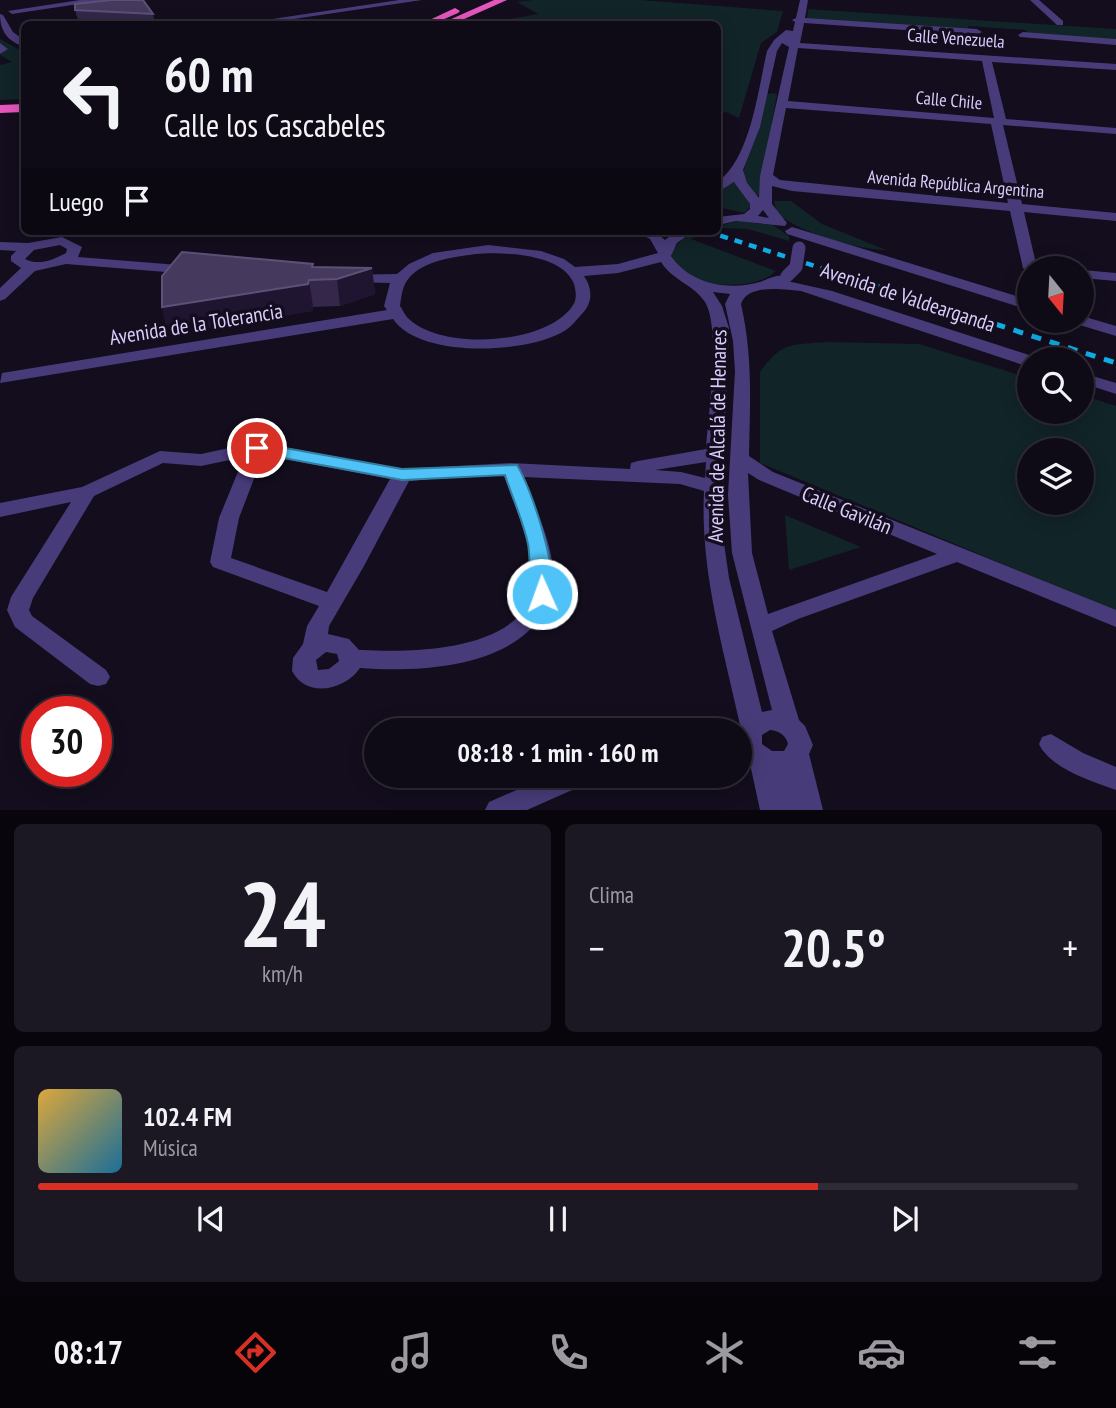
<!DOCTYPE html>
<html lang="es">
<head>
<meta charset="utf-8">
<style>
	:root { --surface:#0e0a16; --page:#1c1823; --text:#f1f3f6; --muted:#9b9aa1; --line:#2e2b35; --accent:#d93025 }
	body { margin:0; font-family:"PT Sans Narrow",sans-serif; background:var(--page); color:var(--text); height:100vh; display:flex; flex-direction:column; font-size:26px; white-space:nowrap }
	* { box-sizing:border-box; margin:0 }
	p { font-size:23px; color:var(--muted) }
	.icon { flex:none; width:38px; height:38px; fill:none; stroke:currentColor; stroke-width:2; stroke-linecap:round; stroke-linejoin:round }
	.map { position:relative; height:810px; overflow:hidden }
	.side { display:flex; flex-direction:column; gap:14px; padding:14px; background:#08060c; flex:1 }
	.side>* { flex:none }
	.banner { position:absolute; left:21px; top:21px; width:700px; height:214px; border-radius:10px; box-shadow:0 4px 18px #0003,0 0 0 2px var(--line); background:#0e0a16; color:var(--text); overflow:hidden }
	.needle { width:46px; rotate:162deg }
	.tools { position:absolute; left:1017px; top:256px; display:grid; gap:14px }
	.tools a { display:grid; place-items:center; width:77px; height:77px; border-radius:50%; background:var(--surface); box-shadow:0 4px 18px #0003,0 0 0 2px var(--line); font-size:35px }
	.speed { position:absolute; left:21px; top:696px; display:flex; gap:14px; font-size:35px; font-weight:700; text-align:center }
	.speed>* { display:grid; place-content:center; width:91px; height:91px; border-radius:50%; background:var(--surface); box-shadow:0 4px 18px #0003,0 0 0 2px var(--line); line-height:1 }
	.speed .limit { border:10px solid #d22; background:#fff; color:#111 }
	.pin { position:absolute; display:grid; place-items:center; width:60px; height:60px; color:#fff; margin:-30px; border:4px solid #fff; border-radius:50%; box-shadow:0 2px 7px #0007 }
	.me { position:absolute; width:77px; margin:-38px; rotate:358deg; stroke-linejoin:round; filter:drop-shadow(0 0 5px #0008) }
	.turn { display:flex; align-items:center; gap:24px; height:147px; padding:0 28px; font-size:32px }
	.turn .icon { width:91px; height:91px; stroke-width:2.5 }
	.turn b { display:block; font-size:49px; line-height:60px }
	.then { display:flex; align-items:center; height:66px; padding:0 28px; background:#0003; gap:14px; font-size:26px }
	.big { font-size:52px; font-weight:700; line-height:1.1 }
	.side .card { flex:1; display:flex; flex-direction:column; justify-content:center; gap:10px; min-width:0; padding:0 24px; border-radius:10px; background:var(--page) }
	.side .dial { align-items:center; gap:0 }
	.dial b { font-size:91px; line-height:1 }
	.song { display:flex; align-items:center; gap:21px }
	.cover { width:84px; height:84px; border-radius:10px; background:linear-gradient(135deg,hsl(40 70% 55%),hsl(200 70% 35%)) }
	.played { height:7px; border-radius:4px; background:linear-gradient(90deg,var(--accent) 75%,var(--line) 75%) }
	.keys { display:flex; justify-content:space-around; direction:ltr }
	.heat { display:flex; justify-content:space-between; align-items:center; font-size:38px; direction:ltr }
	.side .tiles { flex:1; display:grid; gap:14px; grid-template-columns:1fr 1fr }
	.card:last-child { grid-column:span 2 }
	.trip { position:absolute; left:364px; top:718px; width:388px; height:70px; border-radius:35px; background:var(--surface); box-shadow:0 4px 18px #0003,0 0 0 2px var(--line); font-weight:700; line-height:70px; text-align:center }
	.menu { display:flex; height:112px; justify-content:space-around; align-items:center; background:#060409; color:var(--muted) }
	.menu .icon { width:49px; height:49px }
	.menu .active { color:var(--accent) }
	.menu b { font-size:32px; color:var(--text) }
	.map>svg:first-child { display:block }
</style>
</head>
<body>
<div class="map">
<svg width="1116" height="810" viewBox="0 0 1116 810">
	<rect width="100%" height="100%" fill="#130d1d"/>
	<g fill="#112427" fill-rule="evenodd">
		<polygon points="532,0 640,0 783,11 777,32 761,43 739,118 726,112 718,114 718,24 481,24 538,14 517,2"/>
		<polygon points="808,9 1116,29 1116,40 1028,35 1026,30 968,26 969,31 807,20"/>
		<polygon points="0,39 24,52 24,99 0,100 0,65 12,62 0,55 7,48 0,44"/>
		<polygon points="774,93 777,94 759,195 754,195 744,184 743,173 767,94"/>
		<polygon points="735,182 751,206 744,213 718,207 718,190"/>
		<path d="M774 201H791L822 224 886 250C859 250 802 233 781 216 776 211 775 207 774 201Z"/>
		<polygon points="738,221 773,225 789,236 789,241 748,229 718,228 718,226"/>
		<path d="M701 231H707L691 239 776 271C754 293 677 290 671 253L682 239Z"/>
		<path d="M827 342 919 344 1029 378V411H1082V395L1116 406V611L760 463V372C782 341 792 345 827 342ZM1029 450H1082V502H1029Z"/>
		<polygon points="785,515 861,547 789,570"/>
	</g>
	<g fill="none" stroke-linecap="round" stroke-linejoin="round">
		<g fill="#483b79" fill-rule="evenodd">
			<polygon points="80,0 105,0 12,14 8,11"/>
			<polygon points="399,0 422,0 260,24 239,24"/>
			<path d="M800 0H808L805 18 977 29 982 32 977 35 804 23 800 43 1116 64V70L992 62 1006 119 1116 128V134L1003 125 1022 204 1116 213V221L1024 212 1037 268H1029V272L1023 268 1010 211 792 191 772 186V204L787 223 785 226 736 221 718 225V217L744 214 750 209V204L734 182 718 192V182C751 157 758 90 767 51L774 40 786 30 793 31 795 22 792 20 796 18ZM782 43 789 47 760 176 759 198 747 183 743 170 760 127 777 51ZM798 48 982 61 994 118 788 101ZM786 108 991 124 1008 203 780 180 773 175ZM763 210 769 218 758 216Z"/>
			<polygon points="1030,0 1039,0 1063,21 1063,25 1057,25"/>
			<path d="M0 14 3 15 13 32 24 40V47C8 41 0 32 0 14Z"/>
			<polygon points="1023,32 1116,39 1116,45 1020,37 1018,35"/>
			<polygon points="0,43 8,49 0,54"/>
			<polygon points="792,227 1029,300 1029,310 787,234 785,231"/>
			<path d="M635 231H654L665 240 677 231H694L677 243 671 256C690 284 728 291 760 282 769 279 776 274 786 276L787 281 832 291 1035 357 1029 359V366L1023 365 801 291C784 290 748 283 741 304 753 357 750 402 749 456L773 472 1116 610V627L957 562 798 619 772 631 799 720 805 726 813 745 809 754 823 810H760L750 764 740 753V730H738L740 725C723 647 700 571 704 491L680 484 523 477C536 509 553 544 554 579 554 593 550 603 543 614 507 669 418 672 360 668 345 690 307 699 292 671L293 658 303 644 307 626 319 606 213 567 210 562 219 518 244 457 201 466 163 463 94 496 33 598 29 610 32 616 106 670 110 677 106 684 98 686 90 684 15 627 7 610 11 597 71 502 0 517V503L82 487 160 451 201 454 257 442 402 469 511 463 630 469 631 463 638 461 706 449C708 416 721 328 705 302 694 285 672 280 661 262L618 273 584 276C593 289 593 303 581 315 577 319 572 326 566 330 529 354 420 359 393 319L0 383 2 373 387 310 384 306 390 283 352 282 347 281 345 278 347 275 397 274 409 264 433 253 488 245 541 251 564 259 575 267 618 264 658 253 650 239ZM476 254C503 252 562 253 574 284 576 291 577 300 573 305 548 345 442 351 409 319 405 316 403 310 400 306 401 299 402 290 405 284 417 261 453 257 476 254ZM713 292 730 294 725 304 733 341 735 371 728 495 732 553 772 710 762 712 729 578 722 529 729 328 722 306ZM263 455 390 479 327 592 231 558 239 518ZM706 462 705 478 681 472 655 470ZM748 473 759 480 937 554 768 614 752 553ZM463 476H504C516 509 532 544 533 579 533 651 413 653 363 650H359L349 639 328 634 329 626 364 566 409 481ZM326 652 337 654 339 661 329 669 318 670 316 660ZM770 730C779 731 786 735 788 744L784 751H772L762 744V735Z"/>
			<path d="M62 237 82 247 78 257 191 266 198 270 191 274 66 264 35 271 5 299 0 301V288L21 268 11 261V256L16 251 0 250V242L28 243ZM60 245 67 249 66 253C53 260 39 266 25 259L34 250Z"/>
			<polygon points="1082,270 1116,273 1116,281 1082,278"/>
			<polygon points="1082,316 1116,326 1116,336 1073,323 1071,320 1082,320"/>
			<polygon points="1082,373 1116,383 1116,394 1082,383"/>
			<path d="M1051 734 1083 753 1116 767V790C1091 781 1051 769 1039 744L1042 737Z"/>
			<polygon points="551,775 592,775 588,783 527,810 485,810 489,802"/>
		</g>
		<g fill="#e456bc" fill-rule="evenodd">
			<polygon points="494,0 507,0 453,24 440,24"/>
			<polygon points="455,8 460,11 458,13 433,24 421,24"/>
			<polygon points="24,104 24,112 0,113 0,105"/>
		</g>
		<polyline stroke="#0fade5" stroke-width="4.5" stroke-dasharray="8 7" stroke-linecap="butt" points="706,231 911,297"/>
		<polyline stroke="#0fade5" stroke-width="5" stroke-dasharray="10 9" stroke-linecap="butt" points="905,295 1116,363"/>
		<polyline stroke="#483b79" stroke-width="13" points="787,276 796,267 799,248"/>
	</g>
	<g fill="#34274a">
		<polygon points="75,10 153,14 155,24 79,24"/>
		<polygon points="314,267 372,268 375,294 340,306 313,307 312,311 168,334 162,307"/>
	</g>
	<g fill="#1f1530">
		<polygon points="372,268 375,294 340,306 337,279"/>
		<polygon points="309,280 313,307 312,311 168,334 162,307"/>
	</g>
	<g fill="#45395d" stroke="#5d5076" stroke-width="2">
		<polygon points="111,0 143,0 153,14 75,10 75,4"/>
		<polygon points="182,252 313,264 312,267 372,268 337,279 309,280 308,284 162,307 162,276"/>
	</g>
	<path fill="#4fc3f7" stroke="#337fa1" stroke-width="2" d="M257 443 402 469 517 465C531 487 561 576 549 599H535C528 587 531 559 528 544 523 520 512 497 505 475L402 480 251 452 248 448Z"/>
	<g text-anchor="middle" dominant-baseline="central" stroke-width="7" stroke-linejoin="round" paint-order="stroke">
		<g font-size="18" fill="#dacdfc" stroke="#130d1d">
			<text transform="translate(956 38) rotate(4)">Calle Venezuela</text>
			<text transform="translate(949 100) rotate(5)">Calle Chile</text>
			<text transform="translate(956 184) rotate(5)">Avenida República Argentina</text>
		</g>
		<g font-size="21" fill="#dacdfc" stroke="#130d1d">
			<text transform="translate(908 297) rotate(18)">Avenida de Valdearganda</text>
			<text transform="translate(196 324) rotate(-9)">Avenida de la Tolerancia</text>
			<text transform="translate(717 436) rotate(-89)">Avenida de Alcalá de Henares</text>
			<text transform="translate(847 510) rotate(22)">Calle Gavilán</text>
		</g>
	</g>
</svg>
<div class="tools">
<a><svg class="needle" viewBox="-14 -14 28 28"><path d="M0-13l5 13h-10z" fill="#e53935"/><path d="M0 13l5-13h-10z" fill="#9b9aa1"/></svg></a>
<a><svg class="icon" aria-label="search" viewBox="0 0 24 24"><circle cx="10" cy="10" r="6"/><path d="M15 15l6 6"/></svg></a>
<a><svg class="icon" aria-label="layers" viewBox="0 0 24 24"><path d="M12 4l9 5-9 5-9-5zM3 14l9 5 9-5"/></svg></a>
</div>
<div class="speed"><div class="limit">30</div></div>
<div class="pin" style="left:257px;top:448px;background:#d93025"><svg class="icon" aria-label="arrive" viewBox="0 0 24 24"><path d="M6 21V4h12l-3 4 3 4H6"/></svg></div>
<svg class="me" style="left:542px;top:594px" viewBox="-20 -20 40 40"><circle r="17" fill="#4fc3f7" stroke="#fff" stroke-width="3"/><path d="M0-11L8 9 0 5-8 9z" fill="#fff"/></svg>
<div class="trip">08:18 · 1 min · 160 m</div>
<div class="banner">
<div class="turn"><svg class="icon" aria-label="left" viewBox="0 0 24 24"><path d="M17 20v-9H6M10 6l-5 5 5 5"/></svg><div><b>60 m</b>Calle los Cascabeles</div></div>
<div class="then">Luego<svg class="icon" aria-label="arrive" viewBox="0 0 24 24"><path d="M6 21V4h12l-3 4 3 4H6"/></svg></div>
</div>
</div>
<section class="side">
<div class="tiles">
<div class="card dial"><b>24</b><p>km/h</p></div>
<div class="card"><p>Clima</p>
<div class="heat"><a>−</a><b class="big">20.5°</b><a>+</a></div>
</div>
<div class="card">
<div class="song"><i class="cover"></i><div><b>102.4 FM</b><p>Música</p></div></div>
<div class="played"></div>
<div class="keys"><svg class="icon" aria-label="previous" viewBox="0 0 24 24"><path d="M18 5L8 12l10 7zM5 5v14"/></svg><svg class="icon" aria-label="pause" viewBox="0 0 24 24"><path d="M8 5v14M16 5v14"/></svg><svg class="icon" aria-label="next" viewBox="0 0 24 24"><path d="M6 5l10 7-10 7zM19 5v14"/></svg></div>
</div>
</div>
</section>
<nav class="menu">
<b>08:17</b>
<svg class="icon active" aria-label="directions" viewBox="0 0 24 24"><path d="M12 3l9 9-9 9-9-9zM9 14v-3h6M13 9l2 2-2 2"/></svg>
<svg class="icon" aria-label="music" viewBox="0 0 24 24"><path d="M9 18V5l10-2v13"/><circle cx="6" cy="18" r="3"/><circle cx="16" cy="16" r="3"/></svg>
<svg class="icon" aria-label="phone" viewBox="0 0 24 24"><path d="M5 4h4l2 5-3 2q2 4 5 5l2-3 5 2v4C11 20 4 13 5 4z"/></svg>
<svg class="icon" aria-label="climate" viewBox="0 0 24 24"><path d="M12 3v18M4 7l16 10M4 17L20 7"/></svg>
<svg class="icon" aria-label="car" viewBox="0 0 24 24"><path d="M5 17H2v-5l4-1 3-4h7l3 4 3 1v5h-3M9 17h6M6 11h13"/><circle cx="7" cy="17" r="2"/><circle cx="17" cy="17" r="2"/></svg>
<svg class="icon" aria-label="filters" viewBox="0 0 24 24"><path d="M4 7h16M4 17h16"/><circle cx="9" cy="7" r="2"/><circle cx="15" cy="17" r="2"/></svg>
</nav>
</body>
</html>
